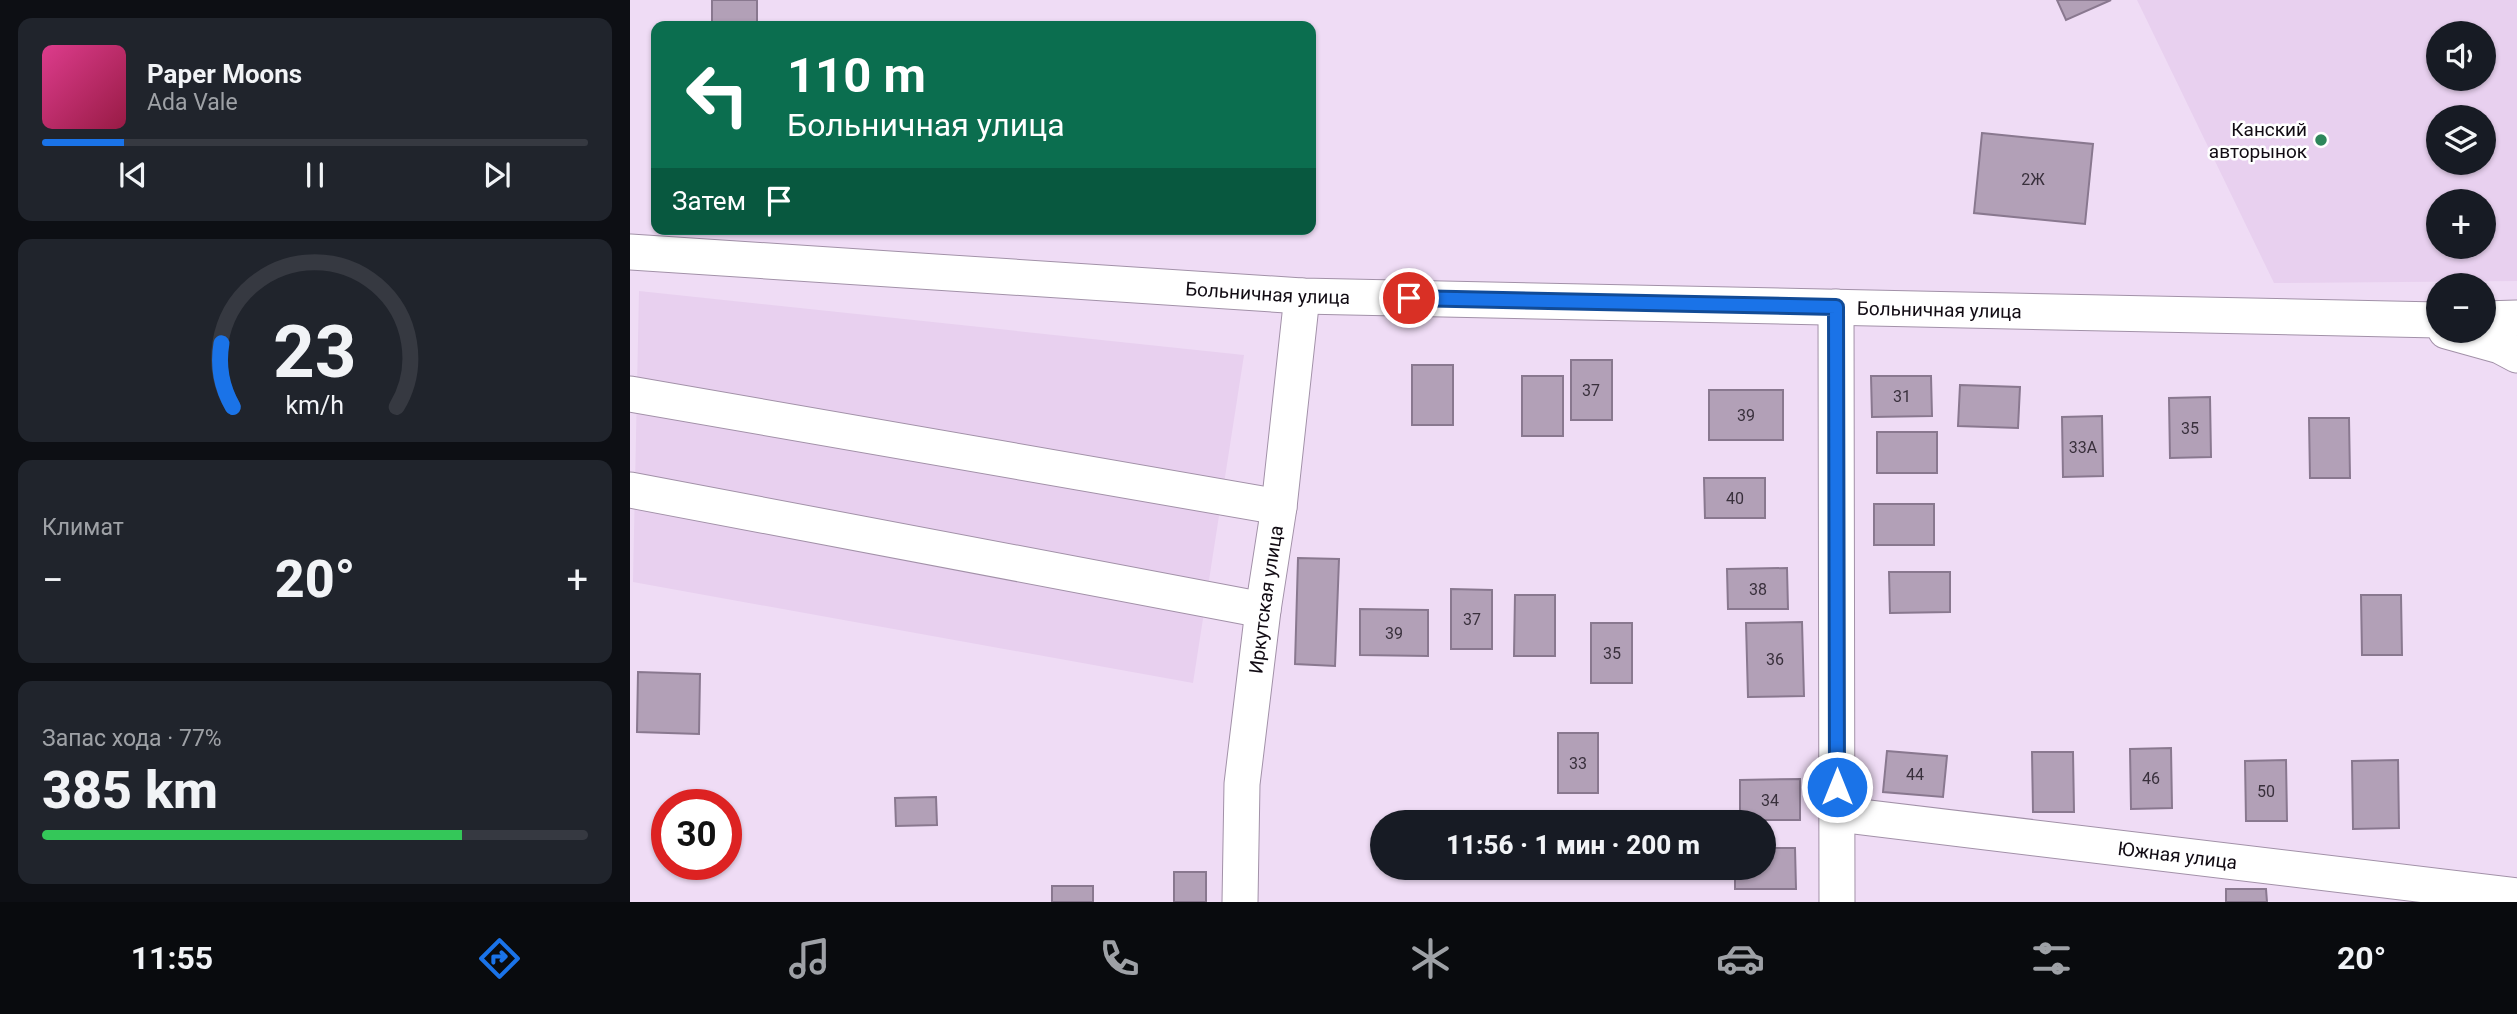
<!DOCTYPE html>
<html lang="ru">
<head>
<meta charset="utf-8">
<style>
	:root { --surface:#171b24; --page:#20242c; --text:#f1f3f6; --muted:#9ea1a6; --line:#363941; --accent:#1a73e8 }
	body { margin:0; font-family:Roboto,sans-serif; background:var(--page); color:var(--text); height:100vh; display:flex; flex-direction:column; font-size:26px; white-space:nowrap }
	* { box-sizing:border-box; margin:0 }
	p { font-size:23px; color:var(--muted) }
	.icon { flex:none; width:38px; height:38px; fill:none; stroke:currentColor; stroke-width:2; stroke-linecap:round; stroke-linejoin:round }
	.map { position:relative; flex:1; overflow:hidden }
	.side { display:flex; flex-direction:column; gap:18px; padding:18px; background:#0d0f14; width:630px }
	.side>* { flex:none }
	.top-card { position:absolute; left:21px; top:21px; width:665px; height:214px; border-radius:14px; box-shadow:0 2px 5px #0004; background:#0b6e4f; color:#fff; overflow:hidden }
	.buttons { position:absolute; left:1796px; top:21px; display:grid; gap:14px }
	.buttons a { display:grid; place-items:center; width:70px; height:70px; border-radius:50%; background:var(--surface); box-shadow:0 2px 5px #0004; font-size:35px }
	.speed { position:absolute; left:21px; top:789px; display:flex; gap:14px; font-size:35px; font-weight:700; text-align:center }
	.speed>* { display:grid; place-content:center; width:91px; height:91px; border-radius:50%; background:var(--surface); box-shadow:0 2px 5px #0004; line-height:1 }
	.speed .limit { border:10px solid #d22; background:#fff; color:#111 }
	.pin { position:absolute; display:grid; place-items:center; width:60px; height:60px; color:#fff; margin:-30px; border:4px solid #fff; border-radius:50%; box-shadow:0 2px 7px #0007 }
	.me { position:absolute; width:77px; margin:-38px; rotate:0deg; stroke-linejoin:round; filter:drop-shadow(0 0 5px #0008) }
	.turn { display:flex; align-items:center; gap:24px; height:147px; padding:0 21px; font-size:32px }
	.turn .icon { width:91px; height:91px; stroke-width:2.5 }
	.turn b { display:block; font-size:49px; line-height:60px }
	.then { display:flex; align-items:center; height:66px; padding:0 21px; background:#0003; gap:14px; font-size:26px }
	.big { font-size:52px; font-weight:800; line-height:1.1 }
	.side .tile { flex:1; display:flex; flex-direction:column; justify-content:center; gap:10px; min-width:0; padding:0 24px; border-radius:14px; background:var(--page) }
	.side .dial { align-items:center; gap:0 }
	.dial svg { height:182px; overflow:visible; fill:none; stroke:var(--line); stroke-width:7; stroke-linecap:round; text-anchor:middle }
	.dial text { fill:var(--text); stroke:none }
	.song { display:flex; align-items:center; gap:21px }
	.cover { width:84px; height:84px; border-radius:10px; background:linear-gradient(135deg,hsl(330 70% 55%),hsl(340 70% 35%)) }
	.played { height:7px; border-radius:4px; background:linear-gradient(90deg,var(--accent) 15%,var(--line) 15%) }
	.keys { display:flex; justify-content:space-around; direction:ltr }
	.heat { display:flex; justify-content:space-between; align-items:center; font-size:38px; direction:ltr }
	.charge { height:10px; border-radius:5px; background:linear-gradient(90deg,#34c759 77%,var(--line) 0) }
	.trip { position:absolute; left:740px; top:810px; width:406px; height:70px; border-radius:35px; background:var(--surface); box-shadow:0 2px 5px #0004; font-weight:800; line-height:70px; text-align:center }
	.tab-bar { display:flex; height:112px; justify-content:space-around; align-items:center; background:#090b0e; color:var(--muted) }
	.tab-bar .icon { width:49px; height:49px }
	.tab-bar .selected { color:var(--accent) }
	.tab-bar b { font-size:32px; color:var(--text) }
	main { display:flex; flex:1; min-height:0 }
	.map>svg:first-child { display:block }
</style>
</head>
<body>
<main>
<section class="side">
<div class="tile">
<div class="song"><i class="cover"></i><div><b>Paper Moons</b><p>Ada Vale</p></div></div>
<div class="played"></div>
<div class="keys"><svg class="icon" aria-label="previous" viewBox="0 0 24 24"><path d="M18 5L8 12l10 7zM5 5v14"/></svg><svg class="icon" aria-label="pause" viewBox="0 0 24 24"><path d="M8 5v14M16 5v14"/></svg><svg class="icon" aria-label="next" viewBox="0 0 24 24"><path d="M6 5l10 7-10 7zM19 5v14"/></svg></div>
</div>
<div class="tile dial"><svg viewBox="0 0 100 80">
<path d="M14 69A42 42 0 1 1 86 69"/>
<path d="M14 69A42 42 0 0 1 9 41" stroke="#1a73e8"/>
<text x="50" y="56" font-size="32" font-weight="700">23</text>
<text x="50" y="72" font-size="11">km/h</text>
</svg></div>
<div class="tile"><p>Климат</p>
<div class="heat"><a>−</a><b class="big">20°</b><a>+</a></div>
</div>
<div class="tile"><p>Запас хода · 77%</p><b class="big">385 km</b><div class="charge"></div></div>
</section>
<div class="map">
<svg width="1887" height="902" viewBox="0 0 1887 902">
	<rect width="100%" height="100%" fill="#efdcf5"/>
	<g fill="#e8d0ef" fill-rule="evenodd">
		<path d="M1507 0H1887V281L1644 283ZM1808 33H1853V79H1808ZM1808 117H1853V163H1808ZM1808 201H1853V247H1808Z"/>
		<polygon points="9,291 614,355 563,683 3,582"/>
	</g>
	<g fill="#b2a0b7" stroke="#89788f" stroke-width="2">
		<rect x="82" y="0" width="45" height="26"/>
		<polygon points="1427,0 1481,0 1436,20"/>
		<polygon points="1352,133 1463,144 1455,224 1344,213"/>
		<rect x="941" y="360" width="41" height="60"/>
		<rect x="782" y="365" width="41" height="60"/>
		<rect x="892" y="376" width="41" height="60"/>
		<polygon points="1241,376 1301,376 1302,416 1242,417"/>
		<polygon points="1330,385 1390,387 1388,428 1328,426"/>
		<rect x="1079" y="390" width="74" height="50"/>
		<polygon points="1580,397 1581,457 1540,458 1539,398"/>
		<polygon points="1472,416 1473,476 1433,477 1432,417"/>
		<polygon points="1679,418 1719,418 1720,478 1680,478"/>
		<rect x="1247" y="432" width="60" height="41"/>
		<polygon points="1074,478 1135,478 1135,518 1075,518"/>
		<rect x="1244" y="504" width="60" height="41"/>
		<polygon points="668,558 709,559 705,666 665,664"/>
		<polygon points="1157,568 1158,609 1098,609 1097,569"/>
		<polygon points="1259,572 1320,572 1320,612 1260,613"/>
		<polygon points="821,589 862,590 862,649 821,649"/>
		<polygon points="885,595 925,595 925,656 884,656"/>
		<polygon points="1731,595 1771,595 1772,655 1732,655"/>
		<polygon points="730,609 798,610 798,656 730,655"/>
		<polygon points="1172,622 1174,696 1118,697 1116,623"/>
		<rect x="961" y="623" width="41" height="60"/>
		<polygon points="8,672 70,674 69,734 7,732"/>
		<rect x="928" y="733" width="40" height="60"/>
		<polygon points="1541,748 1542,808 1501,809 1500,749"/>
		<polygon points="1257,751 1317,756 1313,797 1253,792"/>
		<polygon points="1402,752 1443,752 1444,812 1403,812"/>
		<polygon points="1656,760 1657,821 1616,821 1615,761"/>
		<polygon points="1768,760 1769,828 1723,829 1722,761"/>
		<polygon points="1170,779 1170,820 1110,820 1110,780"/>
		<polygon points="306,797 307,825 266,826 265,798"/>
		<polygon points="1134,848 1165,848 1166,889 1105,889 1105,868 1134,868"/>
		<rect x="544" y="872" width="32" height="30"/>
		<rect x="422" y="886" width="41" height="16"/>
		<polygon points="1596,889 1636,889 1637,902 1596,902"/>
	</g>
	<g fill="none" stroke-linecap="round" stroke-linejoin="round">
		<g stroke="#a291a8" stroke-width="37">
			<g id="minor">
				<path id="s1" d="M0 252 672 296 1808 320"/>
				<polyline points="1206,307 1207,902"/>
				<polyline points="1853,319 1887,318"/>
				<polyline points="1816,331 1870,346 1887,355"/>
				<polyline points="0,394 649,507"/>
				<polyline points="0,490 633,610"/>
				<path id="s2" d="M1207 814 1887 896"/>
				<path id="s3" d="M610 902 612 784 633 610 649 507 672 296"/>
			</g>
		</g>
		<use href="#minor" stroke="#fff" stroke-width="35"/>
	</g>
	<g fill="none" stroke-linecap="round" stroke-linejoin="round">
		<g stroke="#114b97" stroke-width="18">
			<polyline id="route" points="779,298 1206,307 1207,787"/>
		</g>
		<use href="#route" stroke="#1a73e8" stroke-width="12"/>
	</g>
	<circle fill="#2d865b" stroke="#fff" stroke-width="2.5" cx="1691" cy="140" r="7"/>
	<g text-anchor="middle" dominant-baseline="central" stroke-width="5" stroke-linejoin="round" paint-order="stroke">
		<g font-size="16" fill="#39303c">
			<text x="1403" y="179">2Ж</text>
			<text x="961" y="390">37</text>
			<text x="1272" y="396">31</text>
			<text x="1116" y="415">39</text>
			<text x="1560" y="428">35</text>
			<text x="1453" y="447">33А</text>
			<text x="1105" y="498">40</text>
			<text x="1128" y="589">38</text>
			<text x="842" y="619">37</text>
			<text x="764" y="633">39</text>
			<text x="982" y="653">35</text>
			<text x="1145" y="659">36</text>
			<text x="948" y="763">33</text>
			<text x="1285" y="774">44</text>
			<text x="1521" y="778">46</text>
			<text x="1636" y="791">50</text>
			<text x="1140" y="800">34</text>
		</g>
		<g font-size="19" fill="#110b13" stroke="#fff" text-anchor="end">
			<text x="1677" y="129">Канский<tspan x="1677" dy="22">авторынок</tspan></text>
		</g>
		<g font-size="19" fill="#110b13" stroke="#fff">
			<text stroke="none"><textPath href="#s1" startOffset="639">Больничная улица</textPath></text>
			<text stroke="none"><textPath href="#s1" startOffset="1311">Больничная улица</textPath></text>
			<text stroke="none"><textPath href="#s3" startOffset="304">Иркутская улица</textPath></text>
			<text stroke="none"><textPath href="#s2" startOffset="343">Южная улица</textPath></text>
		</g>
	</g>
</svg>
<div class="buttons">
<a><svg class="icon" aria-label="sound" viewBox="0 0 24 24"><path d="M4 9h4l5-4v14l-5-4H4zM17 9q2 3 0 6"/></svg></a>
<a><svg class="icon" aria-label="layers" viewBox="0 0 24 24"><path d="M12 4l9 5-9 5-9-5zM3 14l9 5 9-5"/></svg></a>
<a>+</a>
<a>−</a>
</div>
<div class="speed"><div class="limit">30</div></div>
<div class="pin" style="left:779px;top:298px;background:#d93025"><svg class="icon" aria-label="arrive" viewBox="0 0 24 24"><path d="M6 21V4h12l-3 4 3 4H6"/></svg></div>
<svg class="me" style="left:1207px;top:787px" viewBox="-20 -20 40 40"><circle r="17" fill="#1a73e8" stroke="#fff" stroke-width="3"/><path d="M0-11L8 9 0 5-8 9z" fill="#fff"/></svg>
<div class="trip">11:56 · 1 мин · 200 m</div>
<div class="top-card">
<div class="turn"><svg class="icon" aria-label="left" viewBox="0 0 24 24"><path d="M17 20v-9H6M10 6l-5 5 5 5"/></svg><div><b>110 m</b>Больничная улица</div></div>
<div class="then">Затем<svg class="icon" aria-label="arrive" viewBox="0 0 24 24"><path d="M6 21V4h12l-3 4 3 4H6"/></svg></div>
</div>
</div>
</main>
<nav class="tab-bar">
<b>11:55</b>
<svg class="icon selected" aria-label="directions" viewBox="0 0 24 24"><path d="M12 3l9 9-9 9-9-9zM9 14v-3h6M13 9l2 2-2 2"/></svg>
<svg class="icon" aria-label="music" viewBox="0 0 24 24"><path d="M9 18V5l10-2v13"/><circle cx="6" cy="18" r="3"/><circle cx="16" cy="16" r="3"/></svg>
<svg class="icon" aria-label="phone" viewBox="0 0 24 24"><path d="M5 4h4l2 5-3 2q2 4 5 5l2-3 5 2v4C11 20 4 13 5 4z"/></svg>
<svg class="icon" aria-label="climate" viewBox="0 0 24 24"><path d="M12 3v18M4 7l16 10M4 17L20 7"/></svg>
<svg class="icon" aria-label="car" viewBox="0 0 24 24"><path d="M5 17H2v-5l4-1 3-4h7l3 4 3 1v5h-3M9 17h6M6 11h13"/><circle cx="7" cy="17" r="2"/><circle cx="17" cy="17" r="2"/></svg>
<svg class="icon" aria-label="filters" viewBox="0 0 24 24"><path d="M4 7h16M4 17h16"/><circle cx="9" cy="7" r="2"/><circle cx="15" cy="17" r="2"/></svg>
<b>20°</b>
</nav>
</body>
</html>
